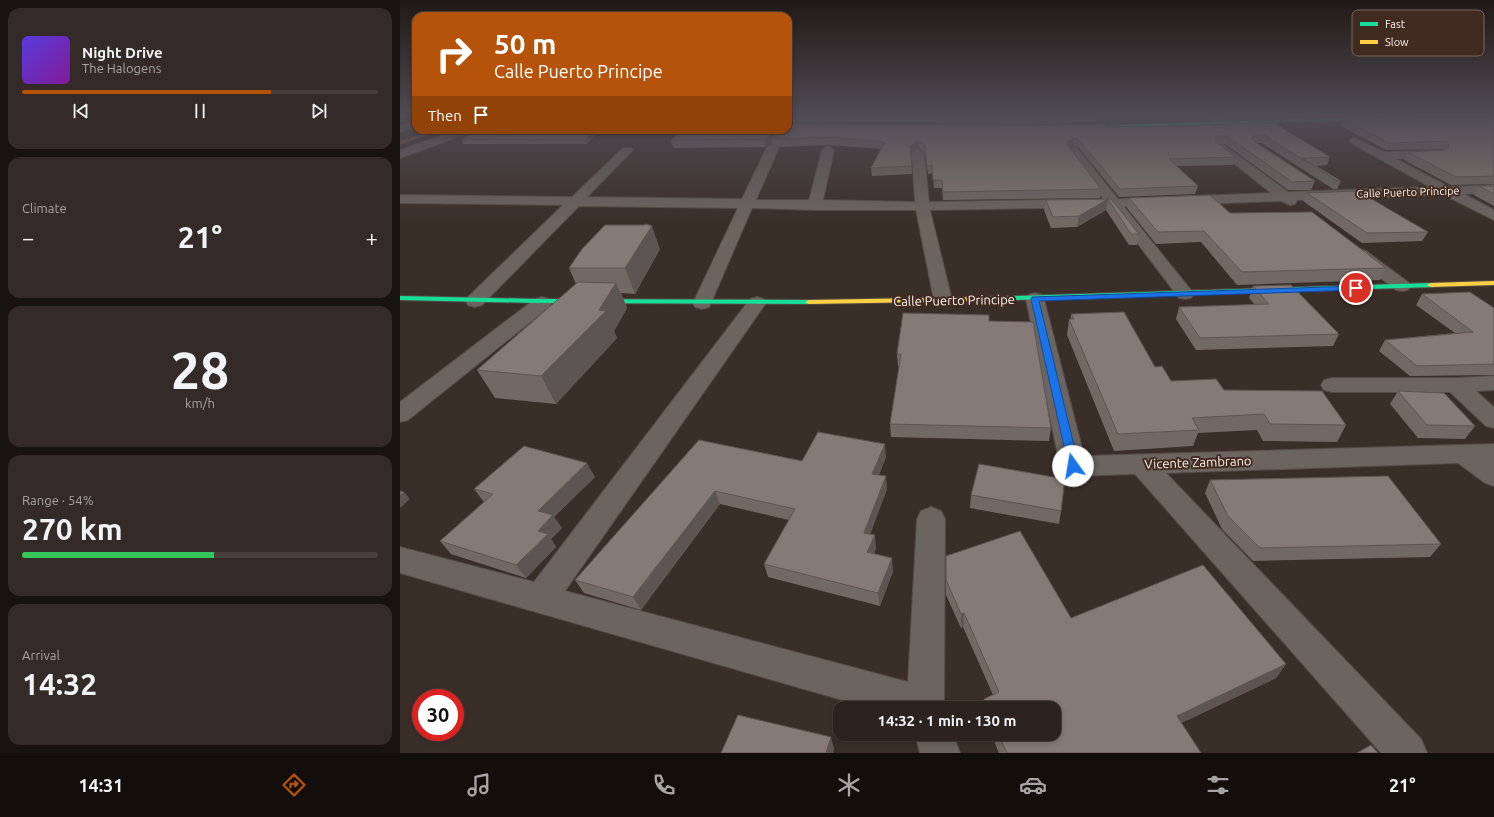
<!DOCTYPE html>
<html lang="en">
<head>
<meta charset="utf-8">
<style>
	:root { --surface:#2c221e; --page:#342a27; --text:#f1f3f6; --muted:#a6a4a4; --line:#483f3c; --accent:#b45309 }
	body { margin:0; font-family:Ubuntu,sans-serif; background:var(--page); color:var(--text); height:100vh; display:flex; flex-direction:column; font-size:15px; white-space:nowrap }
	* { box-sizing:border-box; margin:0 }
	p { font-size:13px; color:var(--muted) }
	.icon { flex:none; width:22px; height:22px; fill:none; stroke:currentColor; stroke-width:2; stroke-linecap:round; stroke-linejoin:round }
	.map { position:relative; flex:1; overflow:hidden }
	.side { display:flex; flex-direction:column; gap:8px; padding:8px; background:#181310; width:400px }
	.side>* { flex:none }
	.top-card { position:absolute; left:12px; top:12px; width:380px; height:122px; border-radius:12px; box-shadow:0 2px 6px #0003,0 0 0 1px var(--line); background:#b45309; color:#fff; overflow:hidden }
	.speed { position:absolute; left:12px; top:689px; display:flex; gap:8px; font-size:20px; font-weight:700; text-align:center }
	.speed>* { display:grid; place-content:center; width:52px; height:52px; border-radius:50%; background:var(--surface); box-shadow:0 2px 6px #0003,0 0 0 1px var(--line); line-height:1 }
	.speed .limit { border:6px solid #d22; background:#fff; color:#111 }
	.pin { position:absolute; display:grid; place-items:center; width:34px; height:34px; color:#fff; margin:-17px; border:2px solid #fff; border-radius:50%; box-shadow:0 1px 4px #0007 }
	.me { position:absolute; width:44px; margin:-22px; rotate:347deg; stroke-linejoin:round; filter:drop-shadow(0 0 3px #0008) }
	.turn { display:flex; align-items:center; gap:14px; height:84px; padding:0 16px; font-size:18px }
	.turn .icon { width:52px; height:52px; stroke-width:2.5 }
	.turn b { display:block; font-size:28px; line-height:34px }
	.then { display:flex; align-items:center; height:38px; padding:0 16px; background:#0003; gap:8px; font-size:15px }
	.big { font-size:30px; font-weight:700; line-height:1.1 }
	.side .card { flex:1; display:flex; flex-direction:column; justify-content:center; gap:6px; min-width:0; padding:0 14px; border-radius:12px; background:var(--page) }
	.side .dial { align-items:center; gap:0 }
	.dial b { font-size:52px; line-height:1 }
	.song { display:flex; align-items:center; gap:12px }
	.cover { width:48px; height:48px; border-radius:6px; background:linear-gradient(135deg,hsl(250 70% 55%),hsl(290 70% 35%)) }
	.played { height:4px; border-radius:2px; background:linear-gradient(90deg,var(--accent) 70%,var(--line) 70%) }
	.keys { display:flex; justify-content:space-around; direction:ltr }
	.heat { display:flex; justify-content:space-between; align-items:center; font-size:22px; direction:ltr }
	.charge { height:6px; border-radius:3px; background:linear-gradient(90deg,#34c759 54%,var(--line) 0) }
	.trip { position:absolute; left:433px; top:701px; width:228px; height:40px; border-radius:12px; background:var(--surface); box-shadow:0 2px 6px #0003,0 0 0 1px var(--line); font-weight:700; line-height:40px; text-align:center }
	.dock { display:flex; height:64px; justify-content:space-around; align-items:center; background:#120e0c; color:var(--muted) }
	.dock .icon { width:28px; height:28px }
	.dock .current { color:var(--accent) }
	.dock b { font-size:18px; color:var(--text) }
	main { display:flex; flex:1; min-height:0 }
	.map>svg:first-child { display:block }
</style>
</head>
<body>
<main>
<section class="side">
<div class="card">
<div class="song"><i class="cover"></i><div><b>Night Drive</b><p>The Halogens</p></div></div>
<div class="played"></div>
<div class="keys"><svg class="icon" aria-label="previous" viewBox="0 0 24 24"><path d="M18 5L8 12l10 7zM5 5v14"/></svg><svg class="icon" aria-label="pause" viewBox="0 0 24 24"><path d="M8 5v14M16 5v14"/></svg><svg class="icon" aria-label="next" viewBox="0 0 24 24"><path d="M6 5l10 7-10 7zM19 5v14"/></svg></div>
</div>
<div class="card"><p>Climate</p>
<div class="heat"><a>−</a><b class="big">21°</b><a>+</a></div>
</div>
<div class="card dial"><b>28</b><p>km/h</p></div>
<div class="card"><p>Range · 54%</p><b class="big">270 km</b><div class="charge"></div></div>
<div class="card"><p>Arrival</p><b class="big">14:32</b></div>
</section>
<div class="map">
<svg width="1094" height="753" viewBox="0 0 1094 753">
	<rect width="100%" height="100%" fill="#3a2e28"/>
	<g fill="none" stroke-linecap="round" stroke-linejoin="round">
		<polygon fill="#865139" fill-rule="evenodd" points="33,130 40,130 0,145 0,141"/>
		<g stroke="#554b46" stroke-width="2">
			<g id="street">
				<polygon points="809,117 821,117 828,124 823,127"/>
				<polygon points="16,121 16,127 0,132 0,126"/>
				<polygon points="57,130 72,130 71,132 0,158 0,150"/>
				<polygon points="955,138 984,152 1041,150 1043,153 1041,156 1037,157 996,159 1049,187 1094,185 1094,193 1064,194 1094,210 1094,220 1044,195 897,200 895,204 890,205 881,201 724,207 794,294 791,298 785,299 779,298 710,207 530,210 552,300 550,304 543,306 536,304 534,300 516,210 415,210 352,208 311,303 309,307 302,309 295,307 293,303 338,208 179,206 82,305 75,307 68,305 66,301 68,297 163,205 0,203 0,195 172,197 223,148 231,148 233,150 231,152 187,197 342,199 367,147 373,144 379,147 356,200 409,200 422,150 428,146 434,150 423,200 515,202 512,153 518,149 524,153 529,202 703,199 667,151 673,147 677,148 718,199 871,193 816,149 814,147 816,145 824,145 888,192 1030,187 951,143 949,141 951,139"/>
				<polygon points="960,249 966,251 1008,282 1011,286 1008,290 1002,291 996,290 954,257 952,254 954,251"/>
				<polygon points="635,293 642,295 644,299 684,456 1094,444 1094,486 1085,483 1058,463 766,473 1021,739 1027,753 981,753 735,474 673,476 664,473 660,466 626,299 628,295"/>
				<polygon points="142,297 149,299 151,303 149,307 8,420 0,422 0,402 135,299"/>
				<polygon points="357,297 364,299 366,303 165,591 508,682 517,519 521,511 531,507 541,511 545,519 544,708 470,708 0,573 0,547 134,582 350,299"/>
				<polygon points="1094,376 1094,390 1076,391 1094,407 1094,428 1086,426 1050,392 932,392 924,390 921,385 924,380 932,378 1056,378"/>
				<polygon points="515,734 553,734 560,753 520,753"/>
			</g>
		</g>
		<g stroke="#554b46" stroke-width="2">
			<g id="fast">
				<polygon points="945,118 946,120 691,128 689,127 691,126"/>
				<polygon points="1031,283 1034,283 1034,287 581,301 577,299 581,297"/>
				<polygon points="0,296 137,299 409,300 413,302 409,304 137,303 0,300"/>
			</g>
		</g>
		<g stroke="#554b46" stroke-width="2">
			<g id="slow">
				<polygon points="1019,117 945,120 943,119 955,117"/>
				<polygon points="1094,281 1094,285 1031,287 1027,285 1031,283"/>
				<polygon points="581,297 585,299 584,301 409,304 405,302 409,300"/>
			</g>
		</g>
		<use href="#street" fill="#6c645f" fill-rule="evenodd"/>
		<use href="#fast" fill="#16e098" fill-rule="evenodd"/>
		<use href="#slow" fill="#ffcf43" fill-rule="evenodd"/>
	</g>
	<g fill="#726965">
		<polygon points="388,117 698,117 697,122 646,124 388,122"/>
		<polygon points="1094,117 1094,184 1051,185 1004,160 1008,152 1043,150 1043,149 986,150 941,126 944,119"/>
		<polygon points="874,123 930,157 927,165 915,166 941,181 937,189 933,189 862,143 856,143 915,181 911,190 888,190 825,144 819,144 836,157 833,165 777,166 798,186 795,194 719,197 678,147 673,146 669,148 701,189 700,198 543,200 542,188 534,188 533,173 528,174 525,153 519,148 511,153 512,174 472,176 471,168 481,149 429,145 380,147 372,143 365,147 273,148 271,140 283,130 706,126 730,127"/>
		<polygon points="199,130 187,144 63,144 61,139"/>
		<polygon points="1079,186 1094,186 1094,206 1074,195"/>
		<polygon points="907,193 1028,232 1022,241 962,243 903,201"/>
		<polygon points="729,198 986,268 980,280 837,285 801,242 756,244 727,208"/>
		<polygon points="711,199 739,234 737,245 729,245 706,210 677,227 651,228 644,210 646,200"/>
		<polygon points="260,249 235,294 221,293 227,308 214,331 217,338 156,404 95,398 77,370 176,284 169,268"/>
		<polygon points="853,286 939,334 933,346 796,350 776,319 779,307 855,305 849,298"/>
		<polygon points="1022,294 1094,308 1094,375 1010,376 979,351 985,340 1055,333 1016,305"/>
		<polygon points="671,314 755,367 771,381 824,390 946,425 937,442 863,441 857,430 798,433 793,446 714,451 667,335 669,319 671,319"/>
		<polygon points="589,321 651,428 649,441 491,437 490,424 499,366 498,366 497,354"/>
		<polygon points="998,391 1075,426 1065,439 1018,438 990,404"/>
		<polygon points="299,440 402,461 486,457 479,475 487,489 470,534 476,548 474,554 493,571 480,606 368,577 364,564 389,520 320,504 241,610 184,593 175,580"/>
		<polygon points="195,477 154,517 162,528 151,539 156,547 126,578 51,554 40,541 84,502 74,489"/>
		<polygon points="810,480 1041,544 1030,557 853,561 822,529 805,493"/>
		<polygon points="571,495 661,511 659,524 570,508"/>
		<polygon points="546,556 671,618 886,664 876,678 781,723 801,753 599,753 591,734 654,734 654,708 583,708 584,699 593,695 563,627 561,628 546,595"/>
	</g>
	<g fill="#5d5552">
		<polygon points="194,130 199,130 187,144 186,140"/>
		<polygon points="371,135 372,143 365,147 364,139"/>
		<polygon points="674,138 673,146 666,150 667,142"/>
		<polygon points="519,140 519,148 510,153 510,146"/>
		<polygon points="708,199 706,210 677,227 679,216"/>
		<polygon points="252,226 260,249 235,294 225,268"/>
		<polygon points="216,283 227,308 214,331 217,338 156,404 141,376 199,310"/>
		<polygon points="485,444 486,457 474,487 472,474"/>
		<polygon points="187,463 195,477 154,517 162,528 151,539 156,547 126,578 116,565 138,531 138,511"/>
		<polygon points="486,476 487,489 466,546 464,533"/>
		<polygon points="315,491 320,504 241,610 233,597"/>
		<polygon points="4,492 10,499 0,508 0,496"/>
		<polygon points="475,535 476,548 469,565 467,552"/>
		<polygon points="492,558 493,571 480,606 478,593"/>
		<polygon points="564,613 563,627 561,628 561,614"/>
		<polygon points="886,664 876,678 769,729 777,716"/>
		<polygon points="431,737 434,749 433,753 426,753"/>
	</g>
	<g fill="#857a75" stroke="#5d5552">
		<polygon points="988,117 1094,117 1094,176 1056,177 1008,152 1046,150 1049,146 1047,141 989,143 944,119"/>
		<polygon points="874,123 930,157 902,158 941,181 937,181 864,135 854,136 852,139 855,142 915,181 892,182 827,136 818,136 815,141 836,157 769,159 798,186 720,189 679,140 674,138 667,142 667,144 701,189 543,192 542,180 533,180 532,165 527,166 525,145 519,140 510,146 512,166 471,168 485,142 428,137 379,139 371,135 364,139 271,140 283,130 388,130 388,124 647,125 705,124 706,126 730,127"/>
		<polygon points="79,130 194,130 186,140 61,139"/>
		<polygon points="1079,186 1094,186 1094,194"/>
		<polygon points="958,191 1028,232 967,233 907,193"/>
		<polygon points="810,195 830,213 912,212 986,268 842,272 804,231 758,232 729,198"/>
		<polygon points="708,199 679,216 653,217 646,200 711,199 739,234 731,234"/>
		<polygon points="246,224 252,226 225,268 169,268 182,249 205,225 244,225"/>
		<polygon points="178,282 216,283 199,310 206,311 141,376 77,370"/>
		<polygon points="891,285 939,334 800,338 779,307 869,304 853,286"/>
		<polygon points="1070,292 1094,308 1094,364 1017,366 985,340 1073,332 1022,294"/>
		<polygon points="724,312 755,367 762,366 771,381 816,379 824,390 922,391 946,425 870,424 864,414 792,418 799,430 718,434 669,319 674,319 671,314"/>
		<polygon points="503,313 589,315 589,321 633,322 651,428 490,424 501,354 497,354"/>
		<polygon points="998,391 1044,393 1075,426 1027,425"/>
		<polygon points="418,432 485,444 472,474 486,476 464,533 475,535 467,552 492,558 478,593 364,564 395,509 315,491 233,597 175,580 299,440 402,461"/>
		<polygon points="124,446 187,463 138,511 153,515 138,531 148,534 116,565 40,541 93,494 74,489"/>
		<polygon points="579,464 665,479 661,511 571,495"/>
		<polygon points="988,476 1041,544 860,548 828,516 810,480"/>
		<polygon points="0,491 4,492 0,496"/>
		<polygon points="620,531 671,618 803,565 886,664 777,716 801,753 607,753 598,734 654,734 654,708 587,708 584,699 599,692 564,613 561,614 546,580 546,556"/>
		<polygon points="338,715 431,737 426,753 321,753"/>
		<polygon points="971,745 978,753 957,753"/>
	</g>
	<linearGradient id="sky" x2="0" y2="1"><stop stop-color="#201916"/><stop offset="0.52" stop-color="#4f4c53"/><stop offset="1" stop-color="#4f4c53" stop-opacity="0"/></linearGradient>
	<rect width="1094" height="223" fill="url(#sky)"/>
	<polygon fill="#1a73e8" stroke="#114b97" points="956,286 959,288 958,290 639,301 679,466 673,470 669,469 631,299 632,297"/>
	<g text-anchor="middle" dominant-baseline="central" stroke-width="4" stroke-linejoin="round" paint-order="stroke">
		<g font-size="11" fill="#fef2ec" stroke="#412b21">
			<text transform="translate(1008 192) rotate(-2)">Calle Puerto Principe</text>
		</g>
		<g font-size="13" fill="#fef2ec" stroke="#412b21">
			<text transform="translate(554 300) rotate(-1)">Calle Puerto Principe</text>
			<text transform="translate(798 462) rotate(-2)">Vicente Zambrano</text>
		</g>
	</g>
	<rect x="952" y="10" width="132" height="46" rx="6" fill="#412b21" stroke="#7a675e" stroke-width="1"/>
	<rect x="960" y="22" width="18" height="4" fill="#16e098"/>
	<rect x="960" y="40" width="18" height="4" fill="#ffcf43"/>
	<g font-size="11" fill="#fef2ec">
		<text x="985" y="28">Fast</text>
		<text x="985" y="46">Slow</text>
	</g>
</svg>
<div class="speed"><div class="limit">30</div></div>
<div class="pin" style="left:956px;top:288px;background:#d93025"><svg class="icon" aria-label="arrive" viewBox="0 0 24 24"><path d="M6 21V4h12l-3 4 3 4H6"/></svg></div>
<svg class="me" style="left:673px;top:466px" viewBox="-20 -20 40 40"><circle r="19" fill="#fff"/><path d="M0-13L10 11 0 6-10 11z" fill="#1a73e8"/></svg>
<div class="trip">14:32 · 1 min · 130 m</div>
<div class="top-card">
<div class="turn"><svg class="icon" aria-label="right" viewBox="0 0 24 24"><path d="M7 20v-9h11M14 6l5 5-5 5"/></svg><div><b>50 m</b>Calle Puerto Principe</div></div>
<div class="then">Then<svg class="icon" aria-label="arrive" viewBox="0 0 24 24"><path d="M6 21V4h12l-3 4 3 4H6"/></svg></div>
</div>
</div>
</main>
<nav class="dock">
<b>14:31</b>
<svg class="icon current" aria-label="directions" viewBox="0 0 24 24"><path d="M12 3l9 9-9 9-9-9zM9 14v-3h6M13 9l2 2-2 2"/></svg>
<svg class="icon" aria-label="music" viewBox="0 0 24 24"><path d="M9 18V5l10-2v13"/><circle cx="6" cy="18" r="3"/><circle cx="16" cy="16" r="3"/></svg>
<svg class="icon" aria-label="phone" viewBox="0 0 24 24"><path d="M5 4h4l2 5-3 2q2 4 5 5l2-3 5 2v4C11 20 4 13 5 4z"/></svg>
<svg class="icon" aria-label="climate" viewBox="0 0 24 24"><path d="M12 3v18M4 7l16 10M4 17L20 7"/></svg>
<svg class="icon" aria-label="car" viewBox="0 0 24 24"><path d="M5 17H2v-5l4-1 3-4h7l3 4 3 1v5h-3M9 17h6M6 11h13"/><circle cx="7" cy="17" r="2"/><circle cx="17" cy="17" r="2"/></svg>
<svg class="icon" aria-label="filters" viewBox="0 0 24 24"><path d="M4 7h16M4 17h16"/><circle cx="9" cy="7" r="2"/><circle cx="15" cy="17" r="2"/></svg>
<b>21°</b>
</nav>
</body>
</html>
